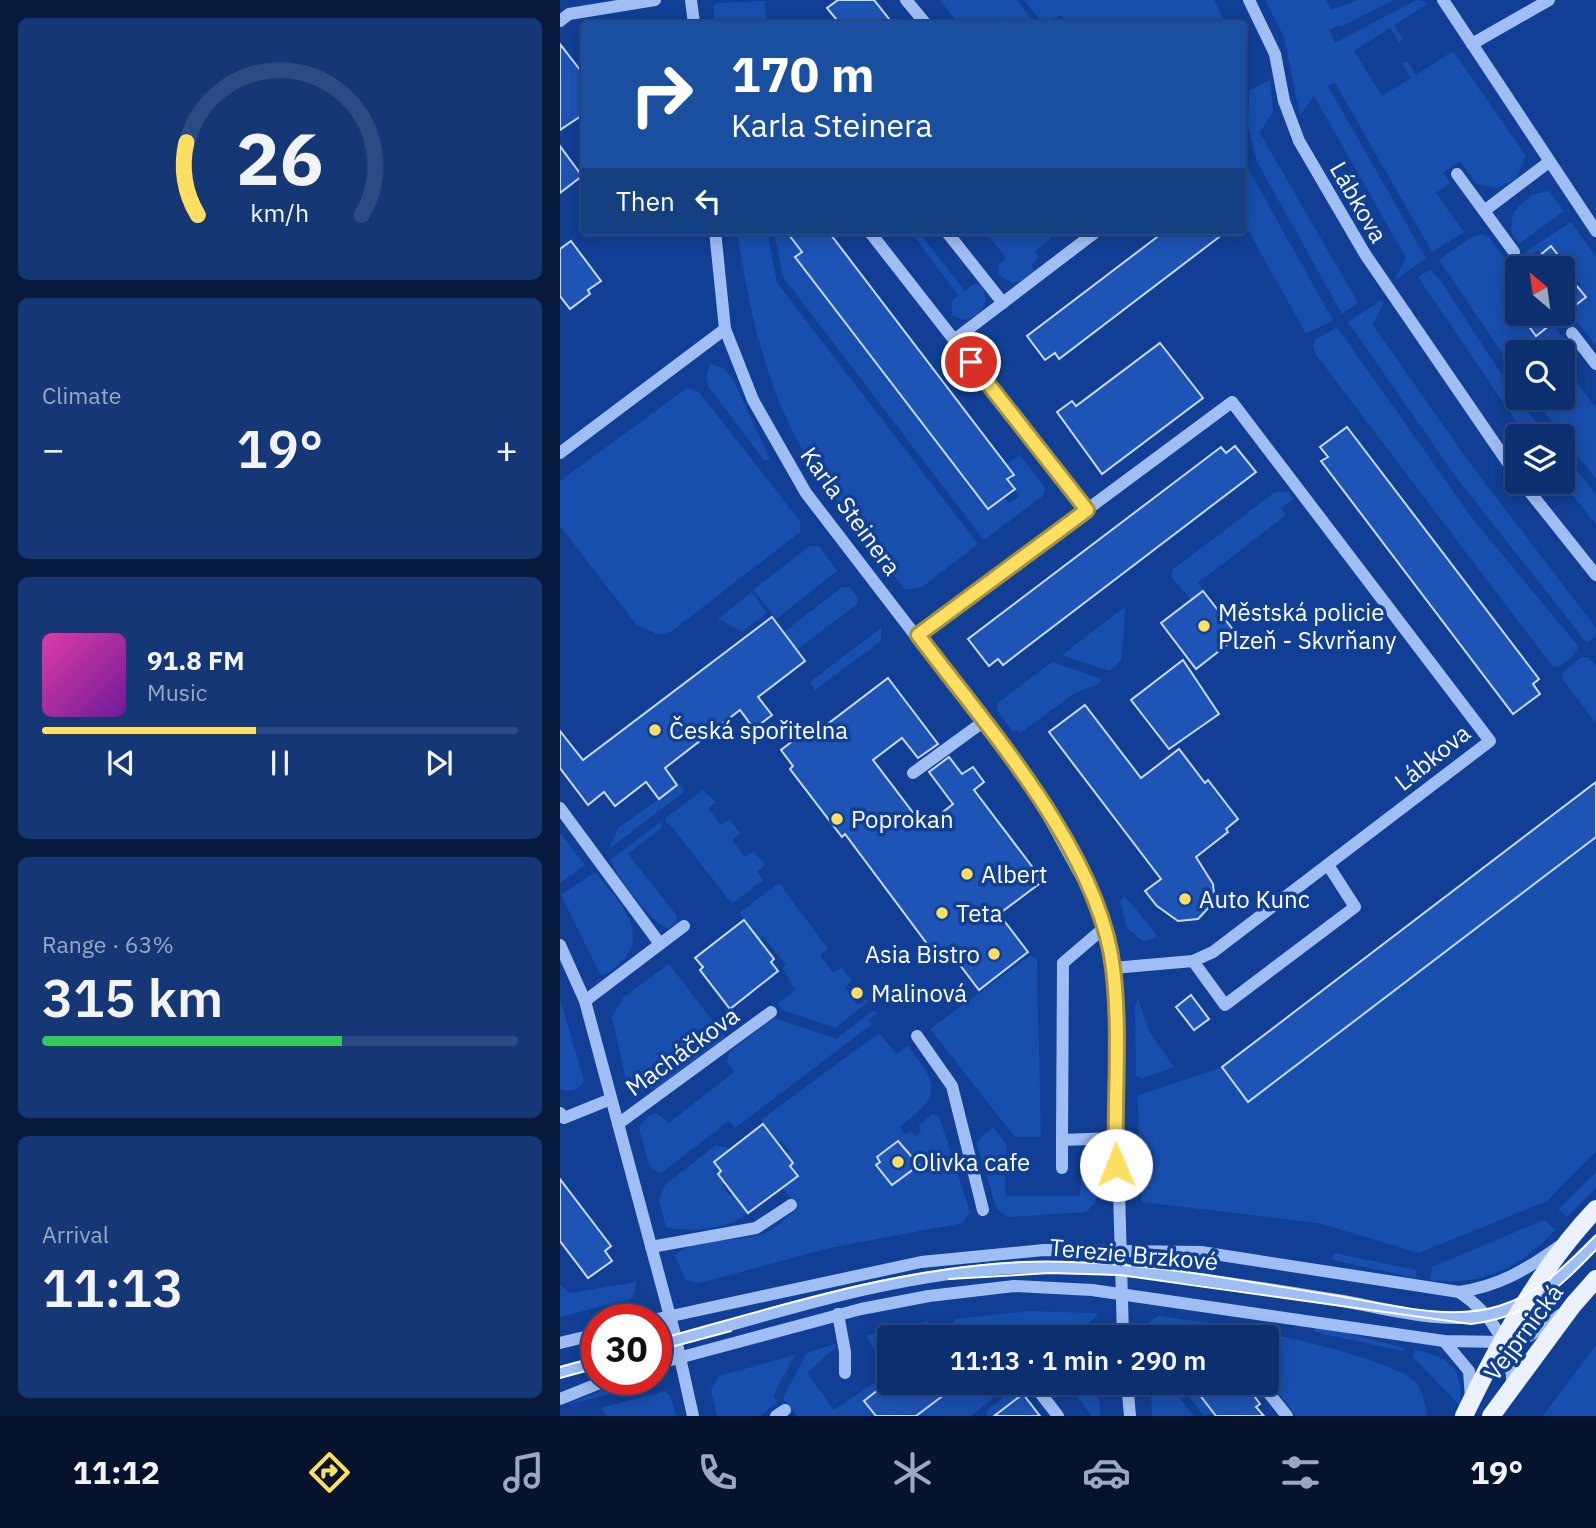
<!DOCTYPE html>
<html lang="en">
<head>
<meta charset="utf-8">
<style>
	:root { --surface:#0c2f70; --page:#153775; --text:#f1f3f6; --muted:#9aa9c3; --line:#2c4a83; --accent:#ffdf61 }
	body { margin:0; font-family:"IBM Plex Sans",sans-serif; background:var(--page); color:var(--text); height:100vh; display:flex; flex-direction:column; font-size:26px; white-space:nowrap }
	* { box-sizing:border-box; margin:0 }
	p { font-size:23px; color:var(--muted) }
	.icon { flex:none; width:38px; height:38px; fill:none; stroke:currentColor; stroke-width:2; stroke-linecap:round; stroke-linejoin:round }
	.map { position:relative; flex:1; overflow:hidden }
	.sheet { display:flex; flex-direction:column; gap:18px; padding:18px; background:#071a3e; width:560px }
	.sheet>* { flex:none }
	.banner { position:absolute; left:21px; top:21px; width:665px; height:214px; border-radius:7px; box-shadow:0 4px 18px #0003,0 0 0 2px var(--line); background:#1a4fa0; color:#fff; overflow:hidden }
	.needle { width:46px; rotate:331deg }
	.buttons { position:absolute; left:945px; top:256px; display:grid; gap:14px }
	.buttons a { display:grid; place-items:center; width:70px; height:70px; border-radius:7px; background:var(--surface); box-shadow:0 4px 18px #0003,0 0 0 2px var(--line); font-size:35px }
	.speed { position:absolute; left:21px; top:1304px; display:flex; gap:14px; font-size:35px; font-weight:700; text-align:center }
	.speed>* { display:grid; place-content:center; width:91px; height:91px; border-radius:50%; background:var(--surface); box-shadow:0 4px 18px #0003,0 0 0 2px var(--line); line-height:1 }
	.speed .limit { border:10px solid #d22; background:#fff; color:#111 }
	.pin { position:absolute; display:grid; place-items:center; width:60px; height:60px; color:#fff; margin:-30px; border:4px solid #fff; border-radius:50%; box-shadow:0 2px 7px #0007 }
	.me { position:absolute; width:77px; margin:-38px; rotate:359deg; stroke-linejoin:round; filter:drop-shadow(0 0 5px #0008) }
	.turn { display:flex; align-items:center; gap:24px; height:147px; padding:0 35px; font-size:32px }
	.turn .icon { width:91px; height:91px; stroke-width:2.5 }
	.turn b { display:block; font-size:49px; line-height:60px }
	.then { display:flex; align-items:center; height:66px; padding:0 35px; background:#0003; gap:14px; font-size:26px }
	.big { font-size:52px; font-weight:600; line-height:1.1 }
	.sheet .widget { flex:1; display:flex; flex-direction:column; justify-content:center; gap:10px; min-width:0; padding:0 24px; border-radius:10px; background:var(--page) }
	.sheet .dial { align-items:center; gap:0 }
	.dial svg { height:182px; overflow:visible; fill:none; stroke:var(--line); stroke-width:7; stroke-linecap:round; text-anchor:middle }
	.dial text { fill:var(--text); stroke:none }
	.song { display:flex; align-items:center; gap:21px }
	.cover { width:84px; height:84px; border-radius:10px; background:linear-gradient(135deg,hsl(320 70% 55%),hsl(280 70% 35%)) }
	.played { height:7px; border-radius:4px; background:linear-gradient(90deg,var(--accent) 45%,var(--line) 45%) }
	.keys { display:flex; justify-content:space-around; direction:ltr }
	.heat { display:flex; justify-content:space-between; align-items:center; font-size:38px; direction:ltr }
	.charge { height:10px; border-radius:5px; background:linear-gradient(90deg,#34c759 63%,var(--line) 0) }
	.trip { position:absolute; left:317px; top:1325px; width:402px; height:70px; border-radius:7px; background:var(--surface); box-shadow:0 4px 18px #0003,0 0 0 2px var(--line); font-weight:600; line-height:70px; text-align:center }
	.menu { display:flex; height:112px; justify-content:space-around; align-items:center; background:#05132d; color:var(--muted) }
	.menu .icon { width:49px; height:49px }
	.menu .current { color:var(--accent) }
	.menu b { font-size:32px; color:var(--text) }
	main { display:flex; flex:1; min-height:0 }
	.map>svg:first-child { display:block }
</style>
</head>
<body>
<main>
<section class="sheet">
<div class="widget dial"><svg viewBox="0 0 100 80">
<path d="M14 69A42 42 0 1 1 86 69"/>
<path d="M14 69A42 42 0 0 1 9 37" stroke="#ffdf61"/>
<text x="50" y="56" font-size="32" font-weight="700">26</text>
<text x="50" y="72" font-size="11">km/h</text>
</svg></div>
<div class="widget"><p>Climate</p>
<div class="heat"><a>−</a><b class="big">19°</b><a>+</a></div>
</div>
<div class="widget">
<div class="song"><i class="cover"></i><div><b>91.8 FM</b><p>Music</p></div></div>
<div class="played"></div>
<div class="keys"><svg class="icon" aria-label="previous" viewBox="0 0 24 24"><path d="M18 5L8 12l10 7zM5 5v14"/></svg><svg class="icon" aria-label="pause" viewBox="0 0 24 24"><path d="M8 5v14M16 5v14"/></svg><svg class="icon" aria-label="next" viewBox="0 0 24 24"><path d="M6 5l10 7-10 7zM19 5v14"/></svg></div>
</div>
<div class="widget"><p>Range · 63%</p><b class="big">315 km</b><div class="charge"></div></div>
<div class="widget"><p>Arrival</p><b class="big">11:13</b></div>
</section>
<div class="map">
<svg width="1036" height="1416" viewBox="0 0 1036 1416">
	<rect width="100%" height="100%" fill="#103f95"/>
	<g fill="#184faf" fill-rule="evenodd">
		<polygon points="380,0 457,0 475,24 449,24 444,18 435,24 390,24 395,20"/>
		<polygon points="464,0 654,0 666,24 509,24 501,15 483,24"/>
		<polygon points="705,0 766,0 771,10 798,0 833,0 781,27 779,25 770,30 775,43 856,0 864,1 866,5 834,25 843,39 839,42 830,28 794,51 822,96 851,78 842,63 847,61 856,75 893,51 966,156 955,180 937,188 916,184 900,161 883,173 890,183 876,193 904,232 872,252 775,83 768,86 866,258 834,281 846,258 754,96 740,115 724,37"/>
		<polygon points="205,1 207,24 155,24 153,7 157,3"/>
		<polygon points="710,80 713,111 700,133 798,303 782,314 696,160 688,126 689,90"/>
		<polygon points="682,152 686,165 773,320 746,334 683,221"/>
		<polygon points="989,191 1004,211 959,244 951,232 953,212 973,194"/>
		<polygon points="1011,222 1036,257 1036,345 1008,311 1021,285 1014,276 1017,273 1009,263 1006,265 991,246 982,254 978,250 969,258 971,262 957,268 957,272 942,284 954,306 950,309 958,318 961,316 976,335 995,326 1007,345 1003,353 957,352 957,375 879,260 909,239 922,234 929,237 953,270 968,258 965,252"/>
		<path d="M177 231H207L217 283 418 544 362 587 345 590C312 546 274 503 246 456 205 386 189 310 177 231Z"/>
		<polygon points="214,231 235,231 229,236 242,252 236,257 428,509 444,497 449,503 459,496 447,479 453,474 447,465 460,455 485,488 484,495 424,540 223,277"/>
		<path d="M350 231H358L405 291 414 284 420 285C433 301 422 316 404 320L392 315V301L398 295Z"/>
		<polygon points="425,231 500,231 475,251 479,257 471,265 474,271 462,281 452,283 438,275 439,264 446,258"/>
		<polygon points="870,270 880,280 959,401 988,436 966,436 858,277"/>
		<polygon points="821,300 823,304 813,325 909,462 1036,628 1036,635 1027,643 896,477 788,322"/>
		<path d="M777 327 912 518 1018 646C1017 655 1002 667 993 667L757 356 753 347 755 340Z"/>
		<polygon points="150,364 163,368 173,379 210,460 204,460 148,386 146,376"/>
		<polygon points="1003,364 1036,408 1036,479 973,397 1003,397"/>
		<polygon points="127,388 139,392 240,521 240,532 112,631 99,635 76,624 0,526 0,481"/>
		<polygon points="1003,454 1036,494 1036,524 1001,481"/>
		<polygon points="715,492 728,492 733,499 721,508 726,515 638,583 643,591 631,600 612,578 612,570"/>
		<polygon points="250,546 259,546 277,571 216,619 193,590"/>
		<polygon points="282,587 290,587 298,598 297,604 237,650 224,632"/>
		<polygon points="192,592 207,613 183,632 158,619"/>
		<polygon points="566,606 561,660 550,671 502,655"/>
		<polygon points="321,628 321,641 255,690 250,682"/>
		<polygon points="1022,657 1028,657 1036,666 1036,723 1002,679 1002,673"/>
		<polygon points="492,662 542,679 538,684 515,693 460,733 458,730 453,732 437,710 438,703"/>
		<polygon points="120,784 124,792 49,849 58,828"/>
		<polygon points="143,790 156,802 148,808 161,825 169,819 180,833 172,840 185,857 194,851 205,865 197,872 203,880 172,904 109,823 106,824 106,818"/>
		<path d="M101 822 102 827 68 854 117 916 116 923 108 929C88 919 60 880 50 860Z"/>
		<polygon points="0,833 25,865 0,883"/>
		<polygon points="1036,837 1036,1151 987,1201 859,1253 758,1223 582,1202 577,1096 662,1067 689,1102"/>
		<path d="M35 872C55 898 93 932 61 962 55 968 51 972 43 975L40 974 1 895Z"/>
		<polygon points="219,883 268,949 260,955 273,973 282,967 292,981 285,987 298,1005 306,999 308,1002 275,1028 223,1010 217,1004 235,990 223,968 226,965 203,936 199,939 179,913"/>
		<polygon points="565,896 596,934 596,938 583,941 567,928 560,901"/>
		<polygon points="471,955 477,960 481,1137 455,1137 370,1029"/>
		<polygon points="109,964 165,1037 95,1089 83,1091 67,1084 52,1017 64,997"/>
		<path d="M0 999 24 1081C18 1091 10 1092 0 1089Z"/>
		<polygon points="578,999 589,1031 614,1067 581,1079 576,1076 575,1007"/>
		<polygon points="314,1010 317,1014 309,1019 312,1024 175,1128 169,1121 101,1173 90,1167 79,1128 89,1115 96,1113 109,1123 174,1072 167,1062 169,1052 214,1018 276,1039"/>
		<path d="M319 1033 336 1054 348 1046C380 1088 381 1094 340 1127L345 1134 351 1132 356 1136 361 1133 359 1125 373 1114 379 1116 410 1212 403 1223 269 1248 151 1280 137 1283 126 1280 115 1256C138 1233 175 1244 203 1234 215 1229 228 1216 238 1208L222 1187 237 1176 230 1166 233 1163 226 1154 229 1151 221 1141 218 1143 201 1120ZM338 1141 359 1164 332 1185 316 1165 320 1162 317 1157Z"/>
		<polygon points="433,1127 447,1145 445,1168 424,1168 416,1142"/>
		<path d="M156 1145 170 1149 154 1162 161 1171 158 1174 165 1183 162 1186 170 1196 173 1194 188 1213C170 1229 129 1233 106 1227L99 1200 105 1185Z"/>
		<polygon points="1036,1172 1036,1188 1007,1217 999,1209"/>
		<polygon points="536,1174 536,1202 526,1212 448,1217 436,1208 427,1175 445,1175 446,1196 520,1196 521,1175"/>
		<path d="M984 1220 996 1230C960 1267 922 1287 870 1280L872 1267Z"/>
		<polygon points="774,1253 857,1270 856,1278 772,1260"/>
		<polygon points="76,1282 73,1297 67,1300 0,1317 0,1284 9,1293"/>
		<polygon points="467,1311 537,1313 537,1316 510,1337 394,1337 392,1334 374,1337 397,1319"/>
		<polygon points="598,1316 671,1326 675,1333 673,1337 587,1337 586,1325"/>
		<polygon points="367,1321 371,1325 354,1337 329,1337 329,1354 321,1360 306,1336"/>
		<polygon points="755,1325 845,1348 842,1351 754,1332"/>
		<path d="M694 1332C720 1333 835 1363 852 1379 862 1387 864 1401 867 1413L866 1416H736L707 1377V1337H688Z"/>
		<polygon points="274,1344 277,1346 247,1373 274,1410 320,1379 325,1385 305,1401 316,1416 237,1416 223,1398 247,1353"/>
		<polygon points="1036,1345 1036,1416 983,1416"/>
		<path d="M855 1350C888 1356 905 1369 900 1406L853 1357Z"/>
		<polygon points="235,1355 213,1396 218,1402 200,1416 157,1416 151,1390 159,1376"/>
		<polygon points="68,1379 72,1379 72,1384 64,1390 7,1405"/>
		<polygon points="401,1382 451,1383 411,1416 356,1416"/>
		<polygon points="463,1383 478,1383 434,1416 427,1416 427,1410"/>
		<polygon points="507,1383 538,1383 540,1416 532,1416"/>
		<polygon points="590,1383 608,1383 634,1416 592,1416"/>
		<polygon points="628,1383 654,1383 639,1394 653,1413 644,1416 622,1387"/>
		<polygon points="105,1391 110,1395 116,1416 47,1416 41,1408"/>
	</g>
	<g fill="#1e54b5" stroke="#c7dbfe" stroke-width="2">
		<polygon points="278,0 314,0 333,24 280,24 267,8"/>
		<polygon points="0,44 24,75 24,114 0,130"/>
		<polygon points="0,146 22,176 0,193"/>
		<polygon points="226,231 268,231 454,475 447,479 455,489 428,509 235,257 242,252"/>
		<polygon points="605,231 667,231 499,359 495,353 485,360 467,336"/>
		<polygon points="11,241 41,281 28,290 30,294 10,309 0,296 0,249"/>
		<polygon points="991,246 1008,268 965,268"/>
		<polygon points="1003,269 1026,297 976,336 959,313 1003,313"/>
		<polygon points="600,343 643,398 542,474 497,412 512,401 516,406"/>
		<polygon points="787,427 979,679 973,684 980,694 953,714 761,461 768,457 760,447"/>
		<polygon points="675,446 696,472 443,665 438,659 429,666 408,639 661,447 666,453"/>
		<polygon points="643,591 678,636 636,669 601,623"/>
		<polygon points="212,617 245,661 198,697 212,715 194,729 180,710 105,768 117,785 99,799 86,782 55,806 44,792 28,805 0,768 0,731 23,760"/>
		<polygon points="623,660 659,714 609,749 571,700"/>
		<polygon points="328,678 378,744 358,758 342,738 313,760 364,827 393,804 369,772 389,757 402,774 413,767 424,782 414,790 483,881 439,914 468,952 419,990 390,952 380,958 371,949 285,834 282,837 230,769 233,766 221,750 256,723 261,729"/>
		<polygon points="525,705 581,778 619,749 645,783 648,780 678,819 666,829 668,832 636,857 653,884 654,894 652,904 638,919 618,921 597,906 585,891 601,879 489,732"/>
		<polygon points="1036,782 1036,837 688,1102 662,1067"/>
		<polygon points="184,920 214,959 211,962 218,971 170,1009 140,970 143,967 135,958"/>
		<polygon points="631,995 649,1019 634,1030 616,1007"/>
		<polygon points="203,1124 233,1163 230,1166 238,1176 188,1213 158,1174 161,1171 154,1162"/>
		<polygon points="338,1141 359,1165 332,1185 316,1165 320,1162 317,1157"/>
		<polygon points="0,1179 51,1246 45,1251 52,1261 28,1278 0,1241"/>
		<polygon points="328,1382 401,1382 356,1416 316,1416 304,1401"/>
		<polygon points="654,1382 684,1382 700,1404 696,1407 704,1416 656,1416 639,1394"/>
		<polygon points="463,1394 480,1416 434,1416"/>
	</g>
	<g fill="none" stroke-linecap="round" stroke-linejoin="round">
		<g stroke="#9fbef4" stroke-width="12">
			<polyline points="131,0 134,24"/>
			<polyline points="346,0 366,24"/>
			<polyline points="689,0 715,54 724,101 739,141 805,254 957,476"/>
			<polyline points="883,0 1036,231"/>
			<polyline points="0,21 9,14 95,0"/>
			<polyline points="912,44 989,0"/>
			<polyline points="897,174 954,252"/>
			<polyline points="924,211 989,162"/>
			<polyline points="155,231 165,329 193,400 246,493 474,790 537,905 553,968 563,1337"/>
			<polyline points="309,231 527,510"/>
			<polyline points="386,231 443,303"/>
			<polyline points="1012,333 1036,364"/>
			<polyline points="394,340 537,231"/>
			<polyline points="0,453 165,329"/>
			<polyline points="961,481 1036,575"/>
			<polyline points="358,635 672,402 930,741 653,952 633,961 553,968"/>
			<polyline points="353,773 423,722"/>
			<polyline points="0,808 100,944"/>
			<polyline points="545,927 503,963 502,1140 555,1138"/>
			<polyline points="0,945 25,1001 115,1335 133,1416"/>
			<polyline points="633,961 665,1005 795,907 768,865"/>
			<polyline points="25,1001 124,926"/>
			<polyline points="357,1036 392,1086 423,1210"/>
			<polyline points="0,1113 4,1118 51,1099"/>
			<polyline points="58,1124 211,1012"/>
			<polyline points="502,1140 502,1168"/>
			<polyline points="91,1247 196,1228 231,1205"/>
			<path d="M899 1292C934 1315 951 1346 953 1387"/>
			<polyline points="278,1314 285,1352 285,1373"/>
			<path d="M93 1320 361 1262 484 1250 641 1252 899 1292C939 1286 966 1270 998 1247"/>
			<polyline points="884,1341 909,1371 911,1398"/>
			<polyline points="0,1343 37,1334"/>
			<path d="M96 1346C213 1314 330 1274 452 1268 561 1263 669 1283 777 1300 825 1308 879 1325 929 1315 974 1306 1005 1274 1036 1242"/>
			<polyline points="96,1364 301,1309 369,1296 454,1286 532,1290 884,1341 944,1342 969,1336 1000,1315"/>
			<polyline points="0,1372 37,1362"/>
			<polyline points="567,1382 570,1416"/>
			<polyline points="700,1382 727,1416"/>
			<polyline points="478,1390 498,1416"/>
			<polyline points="0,1399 50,1379"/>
			<polyline points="216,1416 225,1410"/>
		</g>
		<g stroke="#ebf1ff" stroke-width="18">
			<path d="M904 1416C939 1343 980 1268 1036 1209"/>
			<polyline points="931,1416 1013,1305 1036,1279"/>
		</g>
		<g stroke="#fff" stroke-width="2">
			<path d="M389 1279 490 1273 560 1275 911 1324C970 1317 996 1291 1036 1250"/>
			<path d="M96 1340C216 1307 337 1268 462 1262 567 1258 669 1279 772 1295 825 1303 887 1322 939 1306 979 1294 1008 1263 1036 1235"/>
			<polyline points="96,1351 171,1331"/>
			<polyline points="0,1367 37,1357"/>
			<polyline points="0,1378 37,1368"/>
		</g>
	</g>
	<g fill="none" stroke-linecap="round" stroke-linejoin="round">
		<g stroke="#a6913f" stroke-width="18">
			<path id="route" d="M411 362 527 510 358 635C427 727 539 852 553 968 561 1033 554 1100 556 1165"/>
		</g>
		<use href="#route" stroke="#ffdf61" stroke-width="12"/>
	</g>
	<g fill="#ffdf61" stroke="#103f95" stroke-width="2.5">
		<circle cx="644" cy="626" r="7"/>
		<circle cx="95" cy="730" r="7"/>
		<circle cx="277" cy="819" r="7"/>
		<circle cx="407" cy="874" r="7"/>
		<circle cx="625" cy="899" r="7"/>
		<circle cx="382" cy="913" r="7"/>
		<circle cx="434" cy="954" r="7"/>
		<circle cx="297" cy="993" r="7"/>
		<circle cx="338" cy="1162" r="7"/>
	</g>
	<g text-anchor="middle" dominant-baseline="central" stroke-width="7" stroke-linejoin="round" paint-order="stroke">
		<g font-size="24" fill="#fff" stroke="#103f95">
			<text transform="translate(799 202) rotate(60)">Lábkova</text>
			<text transform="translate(291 511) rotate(54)">Karla Steinera</text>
			<text transform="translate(872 757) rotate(-39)">Lábkova</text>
			<text transform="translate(122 1051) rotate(-36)">Macháčkova</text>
			<text transform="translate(574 1254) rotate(5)">Terezie Brzkové</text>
			<text transform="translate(963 1332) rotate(-53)">Vejprnická</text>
		</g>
		<g font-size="24" fill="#fff" stroke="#103f95" text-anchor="start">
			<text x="658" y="612">Městská policie<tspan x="658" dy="28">Plzeň - Skvrňany</tspan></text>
			<text x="109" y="730">Česká spořitelna</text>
			<text x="291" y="819">Poprokan</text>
			<text x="421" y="874">Albert</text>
			<text x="639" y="899">Auto Kunc</text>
			<text x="396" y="913">Teta</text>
			<text x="420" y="954" text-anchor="end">Asia Bistro</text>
			<text x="311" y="993">Malinová</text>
			<text x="352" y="1162">Olivka cafe</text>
		</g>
	</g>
</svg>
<div class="buttons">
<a><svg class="needle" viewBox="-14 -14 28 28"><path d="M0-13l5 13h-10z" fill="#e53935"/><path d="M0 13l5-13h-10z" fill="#9aa9c3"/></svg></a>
<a><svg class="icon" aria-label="search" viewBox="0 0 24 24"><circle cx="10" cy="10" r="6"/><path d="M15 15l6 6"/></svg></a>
<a><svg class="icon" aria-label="layers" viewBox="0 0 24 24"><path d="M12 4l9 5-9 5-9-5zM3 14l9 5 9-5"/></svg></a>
</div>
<div class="speed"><div class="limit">30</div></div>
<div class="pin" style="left:411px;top:362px;background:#d93025"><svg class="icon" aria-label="arrive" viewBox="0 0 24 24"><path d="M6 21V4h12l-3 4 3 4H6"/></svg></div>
<svg class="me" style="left:556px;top:1165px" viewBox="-20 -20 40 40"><circle r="19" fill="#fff"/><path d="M0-13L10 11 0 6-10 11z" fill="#ffdf61"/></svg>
<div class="trip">11:13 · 1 min · 290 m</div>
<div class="banner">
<div class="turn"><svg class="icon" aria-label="right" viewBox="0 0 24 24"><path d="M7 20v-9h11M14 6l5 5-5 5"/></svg><div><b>170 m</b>Karla Steinera</div></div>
<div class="then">Then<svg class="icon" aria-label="left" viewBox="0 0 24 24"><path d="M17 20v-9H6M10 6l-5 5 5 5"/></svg></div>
</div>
</div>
</main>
<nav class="menu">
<b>11:12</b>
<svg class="icon current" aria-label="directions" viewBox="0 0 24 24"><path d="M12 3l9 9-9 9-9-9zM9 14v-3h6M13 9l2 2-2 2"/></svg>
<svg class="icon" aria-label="music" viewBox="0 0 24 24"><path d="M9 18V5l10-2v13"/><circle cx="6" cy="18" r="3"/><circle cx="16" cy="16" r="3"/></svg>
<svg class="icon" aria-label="phone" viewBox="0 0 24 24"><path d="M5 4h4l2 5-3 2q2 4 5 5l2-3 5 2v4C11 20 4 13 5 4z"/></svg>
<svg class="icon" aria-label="climate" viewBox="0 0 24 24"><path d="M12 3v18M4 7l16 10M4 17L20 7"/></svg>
<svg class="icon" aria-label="car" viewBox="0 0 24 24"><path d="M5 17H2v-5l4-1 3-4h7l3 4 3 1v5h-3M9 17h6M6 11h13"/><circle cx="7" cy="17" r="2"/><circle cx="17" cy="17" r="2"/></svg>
<svg class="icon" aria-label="filters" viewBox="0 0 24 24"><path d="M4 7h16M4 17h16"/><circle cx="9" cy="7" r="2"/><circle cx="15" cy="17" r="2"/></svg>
<b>19°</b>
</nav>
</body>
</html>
